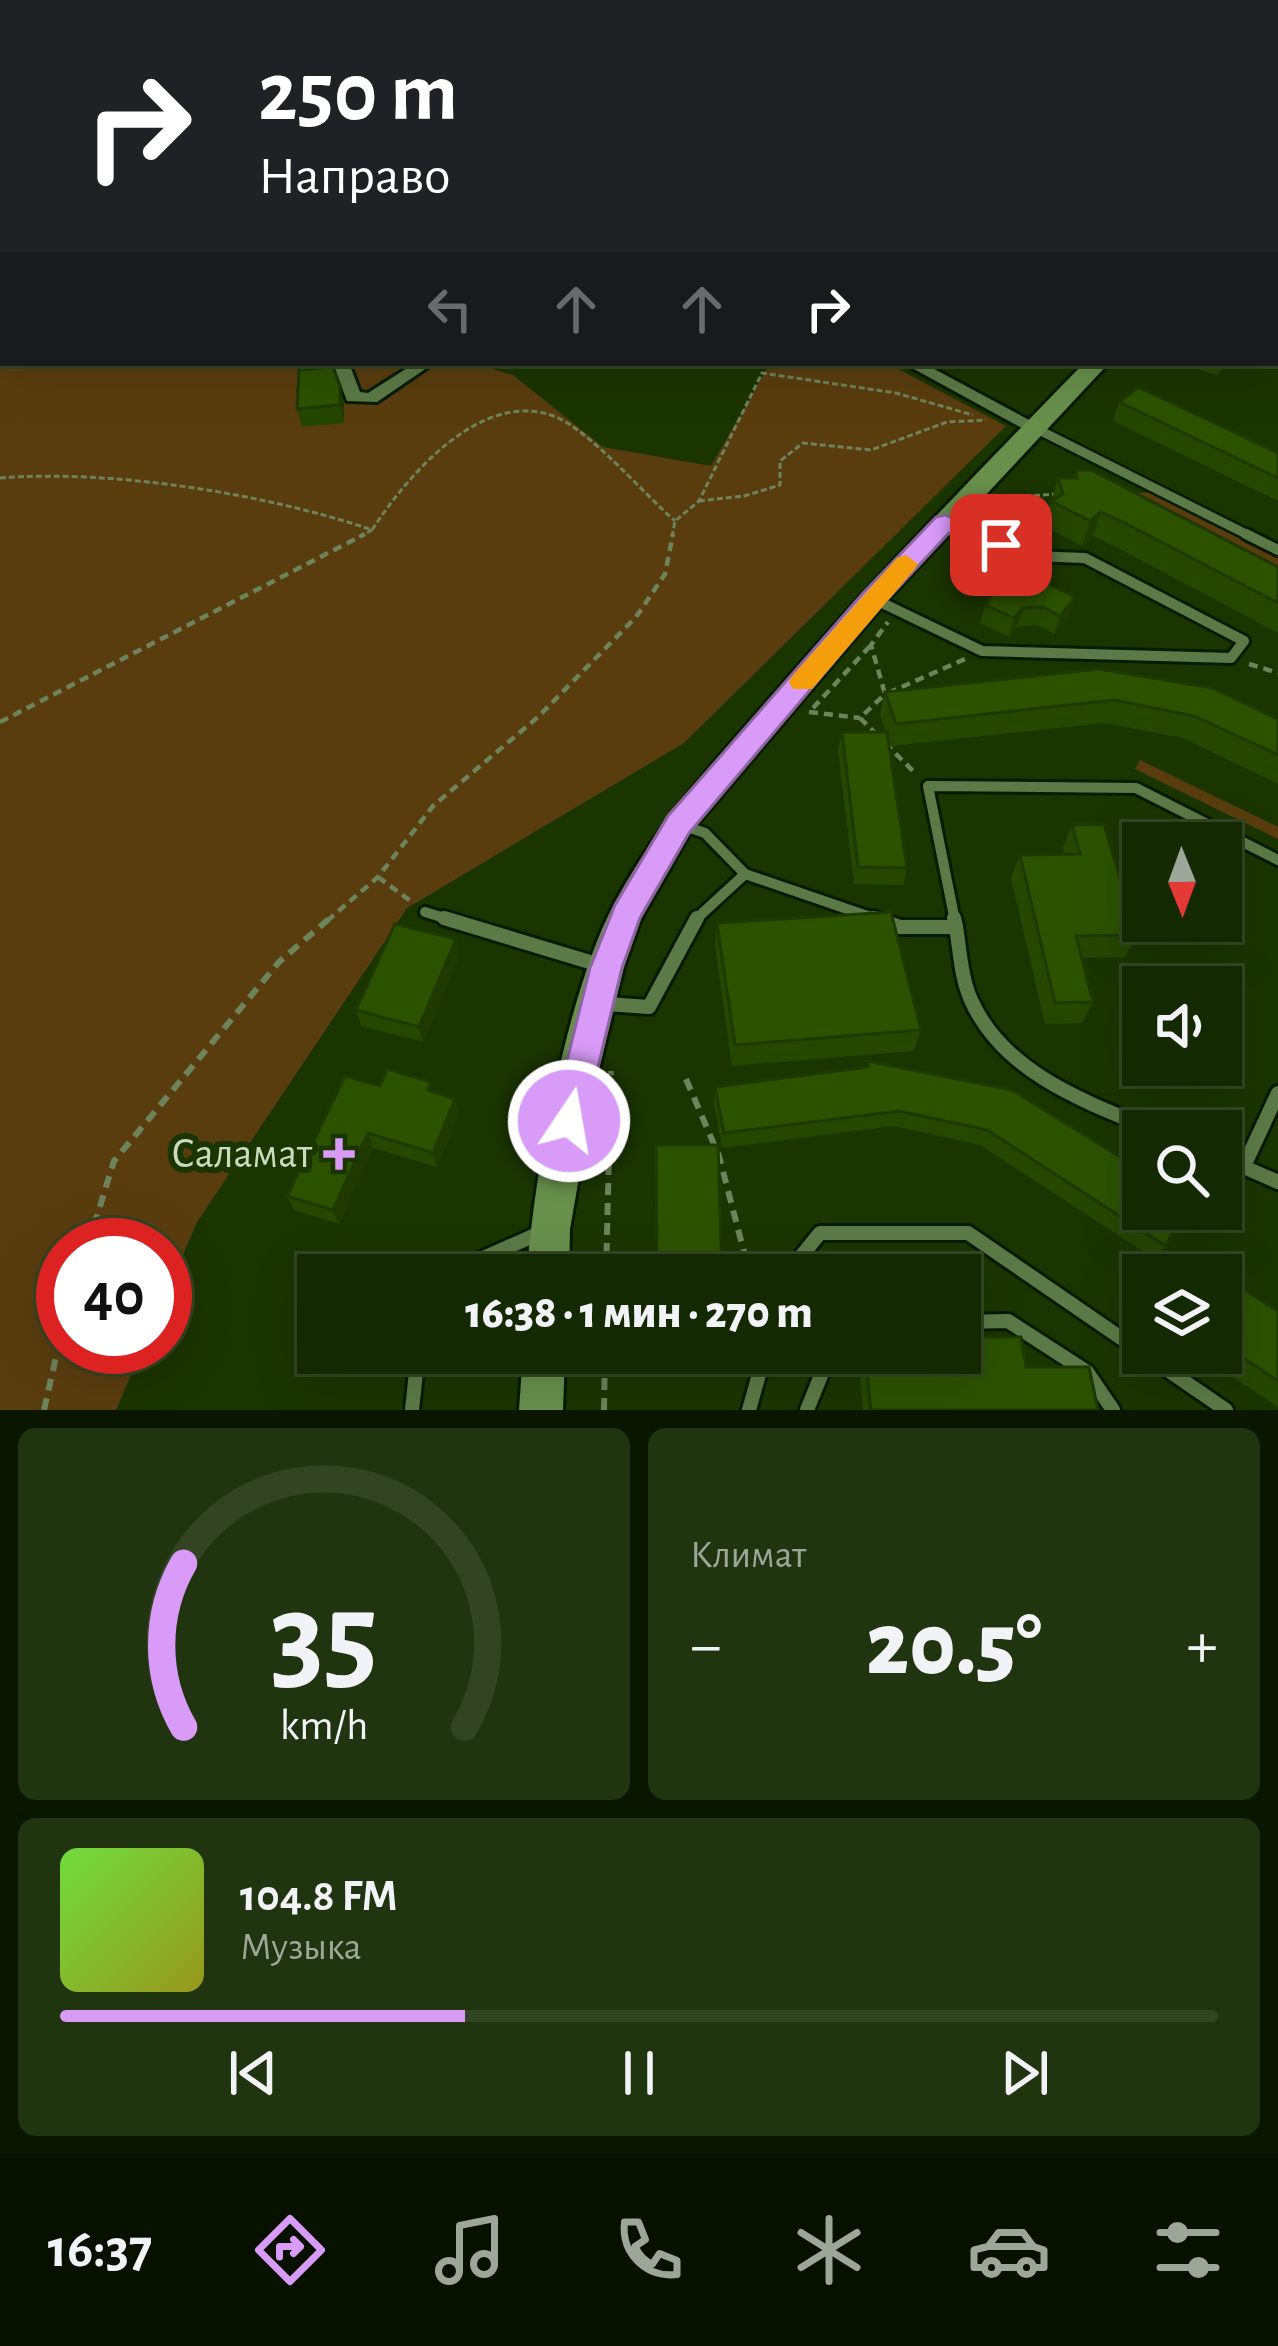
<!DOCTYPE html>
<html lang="ru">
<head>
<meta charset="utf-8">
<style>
	:root { --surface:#142801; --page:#213410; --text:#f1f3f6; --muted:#9da699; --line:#334423; --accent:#d89bf8 }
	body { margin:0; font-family:"Alegreya Sans",sans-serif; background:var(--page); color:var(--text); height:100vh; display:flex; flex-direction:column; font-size:45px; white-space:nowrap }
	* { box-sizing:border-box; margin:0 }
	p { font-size:39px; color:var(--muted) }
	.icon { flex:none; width:66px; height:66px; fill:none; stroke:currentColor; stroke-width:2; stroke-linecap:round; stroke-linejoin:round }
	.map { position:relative; height:1410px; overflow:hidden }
	.sheet { display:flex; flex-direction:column; gap:18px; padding:18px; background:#0b1601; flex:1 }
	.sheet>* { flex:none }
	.guide { position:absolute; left:0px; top:0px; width:1278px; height:366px; box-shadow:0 12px 48px #0002,0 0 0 3px var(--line); background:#202124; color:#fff; overflow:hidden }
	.needle { width:78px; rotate:179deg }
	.tools { position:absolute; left:1122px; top:822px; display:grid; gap:24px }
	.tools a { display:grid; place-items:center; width:120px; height:120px; border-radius:0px; background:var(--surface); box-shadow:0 12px 48px #0002,0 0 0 3px var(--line); font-size:60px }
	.speed { position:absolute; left:36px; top:1218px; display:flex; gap:24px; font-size:60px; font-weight:700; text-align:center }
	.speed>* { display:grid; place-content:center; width:156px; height:156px; border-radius:50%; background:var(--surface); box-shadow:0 12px 48px #0002,0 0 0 3px var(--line); line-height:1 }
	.speed .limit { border:18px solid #d22; background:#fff; color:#111 }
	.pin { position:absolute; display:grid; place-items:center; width:102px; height:102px; color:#fff; margin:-51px; border-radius:24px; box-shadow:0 6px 18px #0006 }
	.me { position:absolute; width:132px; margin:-66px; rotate:12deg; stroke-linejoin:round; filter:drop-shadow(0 0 9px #0008) }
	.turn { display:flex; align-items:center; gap:42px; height:252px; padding:0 60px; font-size:54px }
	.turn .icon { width:156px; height:156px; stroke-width:2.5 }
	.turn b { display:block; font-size:84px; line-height:102px }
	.lanes { display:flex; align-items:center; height:114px; padding:0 60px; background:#0003; justify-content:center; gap:60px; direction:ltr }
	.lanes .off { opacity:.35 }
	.big { font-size:90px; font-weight:800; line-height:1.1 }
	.sheet .card { flex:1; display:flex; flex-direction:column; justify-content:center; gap:18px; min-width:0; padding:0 42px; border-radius:18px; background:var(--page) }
	.sheet .dial { align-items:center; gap:0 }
	.dial svg { height:312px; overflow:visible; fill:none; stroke:var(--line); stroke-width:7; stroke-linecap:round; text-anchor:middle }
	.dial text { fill:var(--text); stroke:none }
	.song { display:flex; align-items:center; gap:36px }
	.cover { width:144px; height:144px; border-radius:18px; background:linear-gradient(135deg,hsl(100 70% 55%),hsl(60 70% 35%)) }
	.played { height:12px; border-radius:6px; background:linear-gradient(90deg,var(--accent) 35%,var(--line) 35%) }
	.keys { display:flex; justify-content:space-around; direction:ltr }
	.heat { display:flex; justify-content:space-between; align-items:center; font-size:66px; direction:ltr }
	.sheet .tiles { flex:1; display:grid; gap:18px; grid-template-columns:1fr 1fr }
	.card:last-child { grid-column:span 2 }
	.trip { position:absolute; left:297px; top:1254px; width:684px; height:120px; border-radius:0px; background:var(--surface); box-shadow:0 12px 48px #0002,0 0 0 3px var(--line); font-weight:800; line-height:120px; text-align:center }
	.dock { display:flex; height:192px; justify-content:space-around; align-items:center; background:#081000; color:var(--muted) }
	.dock .icon { width:84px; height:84px }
	.dock .on { color:var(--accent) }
	.dock b { font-size:54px; color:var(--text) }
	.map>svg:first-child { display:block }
</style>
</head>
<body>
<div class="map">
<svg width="1278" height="1410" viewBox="0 0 1278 1410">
	<rect width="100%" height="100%" fill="#1b3501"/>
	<g fill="#5a3d0f">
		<polygon points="0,0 311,0 3,3 3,363 494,363 489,368 513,375 603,447 711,466 770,363 887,363 1006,426 684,743 407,908 197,1222 165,1296 165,1245 63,1245 63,1347 143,1347 116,1410 0,1410"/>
		<polygon points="494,0 1278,0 1278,96 1275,100 1275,3 492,3"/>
		<polygon points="1155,492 1278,556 1278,591 1098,496"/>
		<polygon points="1140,760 1278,827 1278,839 1135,769"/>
	</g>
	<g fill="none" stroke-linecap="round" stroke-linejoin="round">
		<g stroke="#081b00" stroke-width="14">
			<g id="lane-far2">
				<polyline points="1037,429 1252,537"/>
				<polyline points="946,523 982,537"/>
			</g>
		</g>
		<g stroke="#081b00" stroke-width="16">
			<g id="lane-far1">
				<polyline points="1246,534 1278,550"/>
				<polyline points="876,600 982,651 1231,658 1244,641 1085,558 1031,556 974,534"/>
				<polyline points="682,825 705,833 745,874 882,921"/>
				<polyline points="425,912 454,921"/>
				<polyline points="694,921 745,874"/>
				<polyline points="955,921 928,786 1136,788 1278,860"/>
			</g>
		</g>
		<g stroke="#081b00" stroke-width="20">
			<g id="lane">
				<polyline points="444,918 603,966"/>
				<path d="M873 918 900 927H956C960 951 961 978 971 1000 1004 1074 1088 1103 1157 1131"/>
				<polyline points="954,918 956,927"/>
				<polyline points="606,1004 649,1007 697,918"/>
				<polyline points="1221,1157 1278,1182"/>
				<polyline points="1244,1166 1278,1093"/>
				<polyline points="445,1275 542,1232"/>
				<polyline points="786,1275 820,1233 968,1233 1226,1410"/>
				<polyline points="960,1322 1008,1321 1087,1372 1113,1410"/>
				<polyline points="412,1410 418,1353"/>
				<polyline points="749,1410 765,1353"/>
				<polyline points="807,1410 824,1368 850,1353"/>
			</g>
		</g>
		<g stroke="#081b00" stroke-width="6">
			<g id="street">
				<polygon points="333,363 349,363 360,392 368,393 415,363 434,363 377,402 347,401"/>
				<polygon points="903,363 923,363 1046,429 1037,434 1031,433"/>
			</g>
		</g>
		<g stroke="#081b00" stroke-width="6">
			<g id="secondary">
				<polygon points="1278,155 1278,169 1275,170 1275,156"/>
				<polygon points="1275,219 1278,220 1278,232 1275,231"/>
				<path d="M1084 363H1109L883 605 690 833 641 919 624 967 595 1086 570 1229 569 1275H527C533 1177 568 990 614 904 656 825 714 762 773 695 872 580 978 472 1084 363Z"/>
				<polygon points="523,1353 565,1353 563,1410 519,1410"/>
			</g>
		</g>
		<g stroke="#6d835b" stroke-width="3" stroke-dasharray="6 3" stroke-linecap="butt">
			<polyline points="422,0 430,3"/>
			<polyline points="781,0 786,3"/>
			<polyline points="1129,0 1149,3"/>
			<polyline points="1219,0 1224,3"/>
			<polyline points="1275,70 1278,63"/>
			<polyline points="1275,119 1278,114"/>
			<path d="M0 478C110 469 268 494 372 530 407 476 482 387 556 417 590 431 645 495 675 521"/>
			<polyline points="1007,497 1058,494"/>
			<polyline points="699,501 744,496 780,485 780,461 803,443 871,450 947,422 986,420"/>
			<polyline points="359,537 372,530"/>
			<polyline points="672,537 675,521 699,501 762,373 896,393 973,415"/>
		</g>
		<g stroke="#6d835b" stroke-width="4.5" stroke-dasharray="9 6" stroke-linecap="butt">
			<polyline points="1249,664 1278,673"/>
			<polyline points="888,693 965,659"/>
			<polyline points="813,708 871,645"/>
			<polyline points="809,712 860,718"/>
			<polyline points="0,722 365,534"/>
			<polyline points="877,735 860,718 885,694 871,645 888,622"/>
			<polyline points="885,743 916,774"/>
			<polyline points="378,877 412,902"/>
			<polyline points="327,921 378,877 433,806 538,717 636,617 665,574 673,534"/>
		</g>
		<g stroke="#6d835b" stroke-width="6" stroke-dasharray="12 8" stroke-linecap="butt">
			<polyline points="686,1079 719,1156 750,1275"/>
			<polyline points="88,1245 114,1161 279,962 330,918"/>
			<polyline points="606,1275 611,1071"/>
			<polyline points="44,1410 63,1326"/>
			<polyline points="604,1410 605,1353"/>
		</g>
		<use href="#lane-far2" stroke="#5c7a47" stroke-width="9"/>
		<use href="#lane-far1" stroke="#5c7a47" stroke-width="10"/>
		<use href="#lane" stroke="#5c7a47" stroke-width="14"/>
		<use href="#street" fill="#5c7a47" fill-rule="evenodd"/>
		<use href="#secondary" fill="#688f4c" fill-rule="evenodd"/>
	</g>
	<g fill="#264700">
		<polygon points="1278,251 1278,355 1275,354 1275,252"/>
		<polygon points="1178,363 1228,363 1217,375"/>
		<polygon points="1119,402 1278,453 1278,501 1113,421"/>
		<polygon points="344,404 344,423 302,427 297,409"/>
		<polygon points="1076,470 1278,567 1278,633 1114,546 1093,536 1082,546 1044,526 1058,478 1073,478"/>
		<polygon points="996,566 1040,580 1069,616 1054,634 1037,625 1017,627 1009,637 980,623 985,605 993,593 991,585"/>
		<polygon points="1099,669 1278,719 1278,784 1183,738 1105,723 891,746 889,740 907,868 903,885 854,884 838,750 842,732 886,732 880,715 885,692"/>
		<polygon points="1072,825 1137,935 1125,957 1082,958 1093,1002 1082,1023 1045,1024 1011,878 1020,855 1064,855 1063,848"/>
		<polygon points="717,923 921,1030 914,1051 732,1066 715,945"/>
		<polygon points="456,939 459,956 423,1042 361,1026 356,1010"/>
		<polygon points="867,1061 1012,1090 1166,1246 1155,1259 980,1145 894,1126 722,1148 714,1102 715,1087 866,1067"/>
		<polygon points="380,1086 434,1092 455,1099 459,1114 437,1167 373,1148 339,1224 294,1210 287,1196"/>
		<polygon points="1194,1258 1278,1311 1278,1407 1197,1353 1221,1353 1221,1275 1179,1275"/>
		<polygon points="656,1353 725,1358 723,1373 657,1372"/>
		<polygon points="940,1353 960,1353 1026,1367 1098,1410 863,1410 860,1380 866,1365 942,1367"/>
	</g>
	<g fill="#1f3900">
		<polygon points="456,0 481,0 472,3 456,3"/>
		<polygon points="340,386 344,404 344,423 340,405"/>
		<polygon points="1101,512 1093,536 1082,546 1090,521"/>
		<polygon points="1075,597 1069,616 1054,634 1060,616"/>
		<polygon points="1023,608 1017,627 1009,637 1014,618"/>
		<polygon points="456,939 459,956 423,1042 419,1027"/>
		<polygon points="455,1099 459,1114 437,1167 433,1153"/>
		<polygon points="368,1133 373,1148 339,1224 333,1210"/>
	</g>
	<g fill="#2c5200" stroke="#1f3900" stroke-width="3">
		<polygon points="1278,251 1278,330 1275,330 1275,252"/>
		<polygon points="333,367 340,386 340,405 297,409 299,370"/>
		<polygon points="1138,387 1278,453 1278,478 1119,402"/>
		<polygon points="1076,470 1091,470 1278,567 1278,603 1123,522 1101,512 1090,521 1051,501 1063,494 1058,478 1077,478"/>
		<polygon points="1035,565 1040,580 1075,597 1060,616 1043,607 1023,608 1014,618 985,605 1000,583 996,566"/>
		<polygon points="1099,669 1212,688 1278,719 1278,755 1194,716 1114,700 896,724 885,692"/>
		<polygon points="842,732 887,732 907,868 858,867"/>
		<polygon points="1104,824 1137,935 1076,936 1093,1002 1055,1003 1020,855 1080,854 1072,825"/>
		<polygon points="891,912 921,1030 735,1045 717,923"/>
		<polygon points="395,924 456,939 419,1027 356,1010"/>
		<polygon points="867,1061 1012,1090 1143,1171 1143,1209 1184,1209 1166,1246 987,1130 899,1111 724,1133 715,1087 868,1067"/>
		<polygon points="387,1069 431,1082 428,1090 455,1099 433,1153 368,1133 333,1210 287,1196 345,1076 380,1086"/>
		<polygon points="656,1145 718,1145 722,1275 657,1275"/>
		<polygon points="1194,1258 1278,1311 1278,1381 1221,1343 1221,1275 1186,1275"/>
		<polygon points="960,1337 1021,1337 1026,1367 1089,1367 1098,1410 871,1410 866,1365 953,1367 951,1353 960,1353"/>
		<polygon points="657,1353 725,1353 725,1358 657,1357"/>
	</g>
	<polygon fill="#d89bf8" stroke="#8c65a1" stroke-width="3" points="945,515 1010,539 1014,545 1001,553 949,533 882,605 689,833 640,918 622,968 582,1133 569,1138 557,1133 552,1121 590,968 615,905 668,816 864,592 936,517"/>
	<polygon fill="#f59e0b" points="906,555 918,564 914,570 812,689 793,689 789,682 793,675 897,558"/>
	<path fill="#d89bf8" stroke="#1b3501" stroke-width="4.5" d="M333 1136h12v12h12v12h-12v12h-12v-12h-12v-12h12z"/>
	<g text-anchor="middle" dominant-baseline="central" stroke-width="12" stroke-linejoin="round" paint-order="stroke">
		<g font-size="42" fill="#cadbc0" stroke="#1b3501" text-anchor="end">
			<text x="312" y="1154">Саламат</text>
		</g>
	</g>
</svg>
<div class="tools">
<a><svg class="needle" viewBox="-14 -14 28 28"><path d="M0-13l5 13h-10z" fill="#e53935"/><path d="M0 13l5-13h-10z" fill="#9da699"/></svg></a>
<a><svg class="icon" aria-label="sound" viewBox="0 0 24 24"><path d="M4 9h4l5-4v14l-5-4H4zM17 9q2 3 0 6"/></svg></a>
<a><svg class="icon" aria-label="search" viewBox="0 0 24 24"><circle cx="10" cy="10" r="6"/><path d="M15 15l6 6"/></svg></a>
<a><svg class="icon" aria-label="layers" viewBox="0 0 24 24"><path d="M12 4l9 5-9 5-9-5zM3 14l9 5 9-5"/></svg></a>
</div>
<div class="speed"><div class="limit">40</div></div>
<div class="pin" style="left:1001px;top:545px;background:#d93025"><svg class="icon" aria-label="arrive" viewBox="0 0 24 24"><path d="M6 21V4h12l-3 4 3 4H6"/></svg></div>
<svg class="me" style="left:569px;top:1121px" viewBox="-20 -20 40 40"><circle r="17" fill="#d89bf8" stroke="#fff" stroke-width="3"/><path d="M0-11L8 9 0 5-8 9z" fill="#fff"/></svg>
<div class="trip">16:38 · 1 мин · 270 m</div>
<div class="guide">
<div class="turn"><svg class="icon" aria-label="right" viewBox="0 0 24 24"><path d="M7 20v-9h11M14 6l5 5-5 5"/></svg><div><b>250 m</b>Направо</div></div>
<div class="lanes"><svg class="icon off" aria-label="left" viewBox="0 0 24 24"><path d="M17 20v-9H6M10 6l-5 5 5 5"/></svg><svg class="icon off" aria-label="ahead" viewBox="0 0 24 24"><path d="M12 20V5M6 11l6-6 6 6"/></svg><svg class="icon off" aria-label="ahead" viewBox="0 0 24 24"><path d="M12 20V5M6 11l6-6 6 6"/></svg><svg class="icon" aria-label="right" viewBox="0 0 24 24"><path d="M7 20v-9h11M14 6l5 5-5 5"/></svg></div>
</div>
</div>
<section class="sheet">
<div class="tiles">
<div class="card dial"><svg viewBox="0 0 100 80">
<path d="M14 69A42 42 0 1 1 86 69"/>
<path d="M14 69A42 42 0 0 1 14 27" stroke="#d89bf8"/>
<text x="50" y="56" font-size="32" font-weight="700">35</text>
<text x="50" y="72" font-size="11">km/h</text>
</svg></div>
<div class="card"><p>Климат</p>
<div class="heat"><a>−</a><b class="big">20.5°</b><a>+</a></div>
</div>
<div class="card">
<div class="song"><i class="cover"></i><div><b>104.8 FM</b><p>Музыка</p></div></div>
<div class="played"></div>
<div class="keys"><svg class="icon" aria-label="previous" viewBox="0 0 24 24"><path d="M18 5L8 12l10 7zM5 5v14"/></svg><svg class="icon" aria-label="pause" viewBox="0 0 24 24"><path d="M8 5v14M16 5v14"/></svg><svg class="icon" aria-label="next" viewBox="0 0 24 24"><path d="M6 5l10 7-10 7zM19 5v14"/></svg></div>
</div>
</div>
</section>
<nav class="dock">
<b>16:37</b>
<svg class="icon on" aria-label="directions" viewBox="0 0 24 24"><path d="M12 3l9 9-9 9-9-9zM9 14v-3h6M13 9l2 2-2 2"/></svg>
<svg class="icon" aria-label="music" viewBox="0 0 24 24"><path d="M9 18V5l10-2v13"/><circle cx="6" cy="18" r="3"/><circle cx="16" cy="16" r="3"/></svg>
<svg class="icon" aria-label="phone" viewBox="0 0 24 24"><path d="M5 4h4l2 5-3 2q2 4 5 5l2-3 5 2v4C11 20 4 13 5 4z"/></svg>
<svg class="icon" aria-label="climate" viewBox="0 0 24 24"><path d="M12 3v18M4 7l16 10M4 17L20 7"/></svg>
<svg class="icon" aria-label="car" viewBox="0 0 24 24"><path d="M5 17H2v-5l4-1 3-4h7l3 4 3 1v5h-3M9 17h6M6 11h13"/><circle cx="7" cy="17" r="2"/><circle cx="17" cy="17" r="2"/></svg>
<svg class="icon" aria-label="filters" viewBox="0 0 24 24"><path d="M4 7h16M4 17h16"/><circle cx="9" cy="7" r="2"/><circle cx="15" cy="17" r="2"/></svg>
</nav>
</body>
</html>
